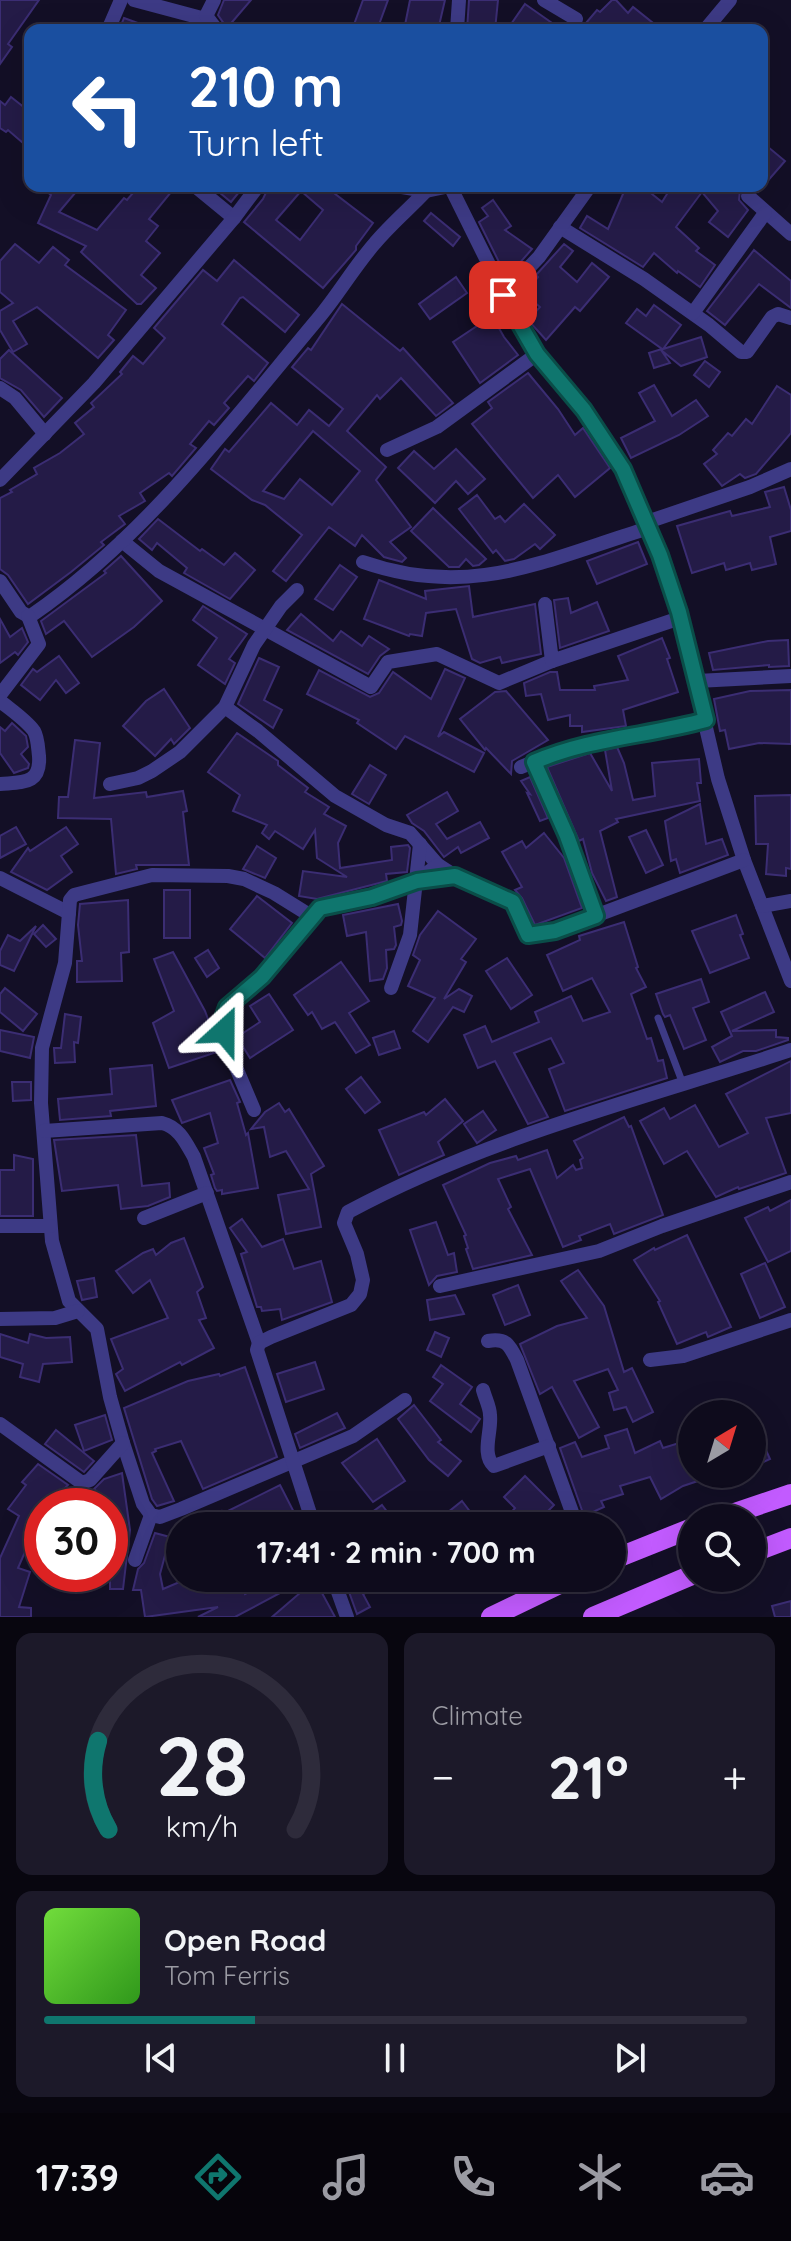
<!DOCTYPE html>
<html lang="en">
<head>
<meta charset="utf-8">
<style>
	:root { --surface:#0e0b1c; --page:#1c1929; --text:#f1f3f6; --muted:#9b9ba3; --line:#2e2b3b; --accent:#0f766e }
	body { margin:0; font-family:Quicksand,sans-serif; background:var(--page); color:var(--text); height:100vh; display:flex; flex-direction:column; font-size:30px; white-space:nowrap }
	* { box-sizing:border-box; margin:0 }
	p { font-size:26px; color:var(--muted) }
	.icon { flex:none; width:44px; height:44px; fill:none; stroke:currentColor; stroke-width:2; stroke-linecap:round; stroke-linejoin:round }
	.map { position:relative; height:1617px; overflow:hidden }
	.sheet { display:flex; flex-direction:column; gap:16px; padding:16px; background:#08060f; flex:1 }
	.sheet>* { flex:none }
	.guide { position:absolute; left:24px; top:24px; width:744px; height:168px; border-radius:16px; box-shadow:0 8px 32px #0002,0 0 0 2px var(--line); background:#1a4fa0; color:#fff; overflow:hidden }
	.needle { width:52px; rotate:38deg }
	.controls { position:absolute; left:678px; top:1400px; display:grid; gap:16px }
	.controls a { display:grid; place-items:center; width:88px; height:88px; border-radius:50%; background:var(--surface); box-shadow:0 8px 32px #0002,0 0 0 2px var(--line); font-size:40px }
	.speed { position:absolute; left:24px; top:1488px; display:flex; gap:16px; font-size:40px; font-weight:700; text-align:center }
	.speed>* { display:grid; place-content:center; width:104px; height:104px; border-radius:50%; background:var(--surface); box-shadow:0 8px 32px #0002,0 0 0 2px var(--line); line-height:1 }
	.speed .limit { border:12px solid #d22; background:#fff; color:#111 }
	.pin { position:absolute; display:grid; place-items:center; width:68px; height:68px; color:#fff; margin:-34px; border-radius:16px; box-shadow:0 4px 12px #0006 }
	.me { position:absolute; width:88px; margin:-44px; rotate:24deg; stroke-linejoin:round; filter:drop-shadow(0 0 6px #0008) }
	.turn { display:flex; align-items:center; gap:28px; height:168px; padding:0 32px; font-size:36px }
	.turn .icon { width:104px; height:104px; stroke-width:2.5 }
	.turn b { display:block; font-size:56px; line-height:68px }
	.big { font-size:60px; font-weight:700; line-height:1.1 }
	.sheet .card { flex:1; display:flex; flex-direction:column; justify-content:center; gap:12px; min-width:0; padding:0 28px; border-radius:16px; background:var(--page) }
	.sheet .dial { align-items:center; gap:0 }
	.dial svg { height:208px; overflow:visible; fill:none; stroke:var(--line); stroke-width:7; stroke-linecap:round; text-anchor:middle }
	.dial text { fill:var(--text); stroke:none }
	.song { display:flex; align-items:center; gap:24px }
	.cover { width:96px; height:96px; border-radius:12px; background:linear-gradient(135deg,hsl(100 70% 55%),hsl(110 70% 35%)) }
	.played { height:8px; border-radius:4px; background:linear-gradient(90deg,var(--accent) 30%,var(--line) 30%) }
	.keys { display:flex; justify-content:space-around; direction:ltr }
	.heat { display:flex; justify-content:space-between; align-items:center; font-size:44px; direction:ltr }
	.sheet .tiles { flex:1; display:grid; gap:16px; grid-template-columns:1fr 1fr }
	.card:last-child { grid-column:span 2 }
	.trip { position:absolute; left:166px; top:1512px; width:460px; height:80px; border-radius:40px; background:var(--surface); box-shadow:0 8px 32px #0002,0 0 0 2px var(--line); font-weight:700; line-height:80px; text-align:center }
	.menu { display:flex; height:128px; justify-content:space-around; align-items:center; background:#06040b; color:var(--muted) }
	.menu .icon { width:56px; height:56px }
	.menu .on { color:var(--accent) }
	.menu b { font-size:36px; color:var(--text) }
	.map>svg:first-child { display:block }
</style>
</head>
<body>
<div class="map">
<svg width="791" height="1617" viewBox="0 0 791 1617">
	<rect width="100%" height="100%" fill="#130f26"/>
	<g fill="#241b47" stroke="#3b2d73" stroke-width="2" fill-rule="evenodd">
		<polygon points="0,0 39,0 8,44 12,47 0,64"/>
		<polygon points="224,0 251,0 227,28 218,15"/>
		<polygon points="363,0 388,0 377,30 352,30"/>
		<polygon points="410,0 445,0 438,30 404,30"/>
		<polygon points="469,0 498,0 495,30 467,30"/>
		<polygon points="612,0 616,0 628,13 633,7 653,23 647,30 580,30 597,10 600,12"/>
		<polygon points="525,4 562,30 507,30"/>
		<polygon points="124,18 154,29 153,30 119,30"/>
		<polygon points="11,97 30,112 30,149 8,130 6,132 0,128 0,101 5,105"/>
		<polygon points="762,142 785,161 758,192 749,186 740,190 739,200 748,210 728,237 709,222 718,211 702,192 676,227 699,248 696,251 715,265 700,287 678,271 677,273 654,253 643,267 580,228 587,216 608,229 623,194 613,186 642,186 662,202 672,186 762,186"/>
		<polygon points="40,186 81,186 59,212 97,230 124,198 127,200 139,186 176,186 149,219 158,226 146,241 160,253 141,275 156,288 141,304 137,304 81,252 86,246 38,223 51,195"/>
		<polygon points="216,186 244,186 231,202 214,188"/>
		<path d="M269 186H340L334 193 373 223 356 246V250L323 288 244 222 263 199ZM301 191 323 210 300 240 276 220Z"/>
		<polygon points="493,200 511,226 505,230 532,249 510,274 502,268 479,222 488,216 482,208"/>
		<polygon points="431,213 460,237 453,246 424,221"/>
		<polygon points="15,244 39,263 53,247 69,260 65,265 126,310 108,335 114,340 98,358 37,307 13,321 27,344 13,352 0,330 0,311 13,303 0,292 0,261"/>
		<polygon points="564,244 573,251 560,267 577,282 592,263 609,277 580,311 575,307 546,340 528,320 540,307 525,294 538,277 536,275"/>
		<polygon points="754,250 791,281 791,308 759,284 725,325 707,311"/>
		<polygon points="234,260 299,315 285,332 243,297 240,298 222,324 268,363 254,381 248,376 224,403 229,408 214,425 209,421 190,444 196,448 172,476 169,473 140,493 145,501 119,516 125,524 101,542 104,545 71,572 28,604 8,575 0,569 0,498 12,492 10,490 37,474 34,468 60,453 84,434 75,423 94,407 91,403 122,374 120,372 133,356 143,364 165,338 154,328 203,270 217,281"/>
		<polygon points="456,277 467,293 430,319 419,304"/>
		<path d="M342 304 400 351 403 348 453 403 436 416 401 378 380 399 377 395 347 431 386 467 376 480 411 527 390 542 406 558 402 562 384 557 362 535 355 546 329 527 286 581 273 571 302 535 265 505 252 500 211 469 225 449 229 452 271 403 297 425 309 410 329 426 343 409 292 367 308 348 311 350ZM313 431 360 471 332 505 300 479 284 499 263 491Z"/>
		<polygon points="654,305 681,325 663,349 701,337 707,357 681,366 661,350 670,363 654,368 649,353 662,349 626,323 637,309 646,316"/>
		<polygon points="492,316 504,337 518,355 480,383 453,342"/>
		<polygon points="9,350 62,398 44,417 21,390 0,378 0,359"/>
		<polygon points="705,361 720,372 709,387 694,375"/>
		<polygon points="528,373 558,409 575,435 583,428 610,468 575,497 558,475 533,498 472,424 492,408 488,402"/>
		<polygon points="654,385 672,416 696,400 708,416 679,435 631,458 621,438 655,421 639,393"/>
		<polygon points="777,386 791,395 791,433 756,474 745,478 740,474 722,486 704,464 717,454 713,450 728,433 732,436 746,419 752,424"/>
		<polygon points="456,449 485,479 468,494 456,481 435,503 398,468 414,451 434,469"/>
		<polygon points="784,487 791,510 791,531 770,537 776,564 752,570 750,563 726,570 724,563 692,573 677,526 730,511 732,516 770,507 765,492"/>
		<polygon points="477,495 495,519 500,516 505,522 524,504 555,535 540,549 535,544 514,559 505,561 496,550 493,553 459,509"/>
		<polygon points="433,508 486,559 479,565 473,566 466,559 459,567 449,567 411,531"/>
		<polygon points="158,519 200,551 202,549 224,565 235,553 255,570 230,599 184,573 187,568 157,543 152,550 139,539"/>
		<polygon points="638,542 647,564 597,584 587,561"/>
		<polygon points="121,556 162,601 134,627 92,657 64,621 46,634 41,621 106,573 104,571"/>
		<polygon points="340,565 357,577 333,610 315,599"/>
		<polygon points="379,580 426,599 425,591 469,586 473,617 535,604 541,654 502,663 500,657 480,663 472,659 456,609 426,613 422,636 410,634 409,636 364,619"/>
		<polygon points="568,598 571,613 597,602 609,631 560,648 554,600"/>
		<polygon points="203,606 247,634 229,659 235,663 225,684 198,665 217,638 193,620"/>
		<polygon points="301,614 333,641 341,631 362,646 369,636 389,649 380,656 368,674 287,630"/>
		<polygon points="0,619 10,637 22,628 28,642 18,655 15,652 0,663"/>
		<polygon points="662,638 670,658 667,659 678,692 623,710 626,726 582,732 582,726 570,726 570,715 548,720 541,694 526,696 524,683 550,672 557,672 560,690 595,690 594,686 628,680 618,656"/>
		<polygon points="788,640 789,666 769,667 769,665 713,670 709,653 768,641"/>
		<polygon points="59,656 79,683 66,693 56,680 40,700 21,685 33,669 37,672"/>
		<polygon points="259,658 279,667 264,700 282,710 273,728 238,704"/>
		<polygon points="445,669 465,678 438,737 444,732 484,753 474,772 405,736 396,749 357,723 359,720 307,694 319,670 370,697 379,693 393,672 431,699"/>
		<polygon points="164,689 190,728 174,744 171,739 155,756 123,726 146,701"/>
		<polygon points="791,690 791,744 759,743 729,749 725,730 720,731 714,699 750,691"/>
		<polygon points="506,691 548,740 512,761 511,774 486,748 485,750 460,719 495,692"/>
		<polygon points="12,723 26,736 28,747 21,754 29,764 28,768 14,773 0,753 0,727 5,731"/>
		<polygon points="237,733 278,761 278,765 308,788 305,792 329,807 324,814 346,826 338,843 340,868 392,860 391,847 408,845 410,848 407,872 386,874 387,881 317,899 299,896 303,871 347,877 317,858 315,830 303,849 275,831 269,839 262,833 267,825 233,811 240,795 208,772"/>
		<polygon points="75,740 100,743 94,798 146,792 147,797 183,791 187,811 183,812 189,865 136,865 137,869 116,874 111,819 58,818 59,797 68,797"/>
		<polygon points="617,747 624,763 633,800 655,796 652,763 699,759 701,783 697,783 700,801 616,819 618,822 600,831 617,897 606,901 592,873 583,839 579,841 547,767 590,753 612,791 605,750"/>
		<polygon points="370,765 386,775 369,804 352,794"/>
		<polygon points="530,777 548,818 540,821 527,793 530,794 521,781"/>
		<polygon points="447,792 458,811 436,824 447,839 480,822 489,838 461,853 458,847 444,857 424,831 412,823 407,815"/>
		<polygon points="791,795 791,869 786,868 786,876 766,874 768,844 756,844 755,796"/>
		<polygon points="700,804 706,844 722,839 728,855 680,873 676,859 671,861 665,821"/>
		<polygon points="16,827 26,844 0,858 0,836"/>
		<polygon points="66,827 78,844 61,856 72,872 47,890 11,872 28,848 30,851"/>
		<polygon points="646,830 663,865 646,873 629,837"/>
		<polygon points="544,833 564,858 582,908 535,925 522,898 515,890 522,887 502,852 522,841 526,848"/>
		<polygon points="257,846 276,858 265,878 243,869"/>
		<rect x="164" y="890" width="26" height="48"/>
		<polygon points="257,896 292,923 265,958 230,929"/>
		<polygon points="128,900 129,952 121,953 122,981 77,982 77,961 82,961 78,925 80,904"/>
		<polygon points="398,904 402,921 401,925 394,927 396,945 394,949 386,950 387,968 383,979 370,981 366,932 347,936 343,915"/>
		<polygon points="438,911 476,939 461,959 466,962 444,999 459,989 472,996 464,1012 453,1007 428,1042 413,1031 435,998 408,986 420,960 413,955 420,935"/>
		<polygon points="736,915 743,934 740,935 749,958 710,973 692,931"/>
		<polygon points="624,922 638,967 636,968 646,987 631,994 647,1039 651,1038 658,1061 663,1060 667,1078 565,1111 549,1069 564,1063 551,1038 514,1053 548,1117 528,1124 495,1061 478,1068 464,1035 485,1026 492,1042 539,1022 535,1012 571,996 583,1021 610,1012 592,978 563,991 547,955 580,940 579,936"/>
		<polygon points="43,925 56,939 46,947 34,934"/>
		<polygon points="36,926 14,971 0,965 0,951 8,935 20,941"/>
		<polygon points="208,950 219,968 207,977 195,958"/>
		<polygon points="173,952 205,1011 220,1051 169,1068 153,1023 174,1011 154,959"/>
		<polygon points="507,958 532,995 511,1009 486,971"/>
		<polygon points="341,962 369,1001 349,1013 370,1045 356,1053 335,1022 322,1029 312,1012 308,1015 294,995"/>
		<polygon points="701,979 709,1002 693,1008 706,1040 684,1049 670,1015 665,1017 663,1014 656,994"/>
		<polygon points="5,988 37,1014 23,1031 0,1012 0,994"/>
		<polygon points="765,992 774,1012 732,1031 776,1030 776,1037 788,1038 788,1040 756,1051 743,1051 720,1062 712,1047 732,1036 721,1012"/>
		<polygon points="269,994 293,1030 250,1058 237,1037 260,1022 250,1006"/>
		<polygon points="65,1014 81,1017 78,1043 74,1042 75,1062 55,1063 54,1048 61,1048"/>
		<polygon points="0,1030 34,1037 30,1058 0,1051"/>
		<polygon points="394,1031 400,1048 379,1055 373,1038"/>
		<polygon points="791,1061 791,1113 766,1118 786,1173 739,1189 738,1187 716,1197 687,1151 664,1164 640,1121 664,1108 670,1119 695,1105 719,1147 748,1133 726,1094"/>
		<polygon points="152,1065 156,1106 110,1111 111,1116 60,1120 58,1099 112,1094 110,1069"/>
		<polygon points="361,1077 380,1102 365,1113 346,1089"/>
		<polygon points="230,1080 240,1102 237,1103 246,1135 248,1133 258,1188 222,1194 222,1190 217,1191 215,1188 211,1175 214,1174 204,1148 218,1143 210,1113 182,1123 172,1100"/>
		<polygon points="12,1082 31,1082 31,1100 13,1101"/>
		<polygon points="445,1099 463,1121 438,1142 444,1155 399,1175 379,1130 424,1112 426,1115"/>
		<polygon points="279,1103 285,1112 289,1109 324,1166 311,1174 321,1227 286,1234 278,1195 309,1189 286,1151 270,1157 264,1127 251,1129 265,1112"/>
		<polygon points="483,1111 496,1130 477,1143 464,1124"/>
		<polygon points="624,1117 629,1127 631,1126 663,1215 614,1234 610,1224 579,1236 581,1240 563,1247 530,1169 498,1179 511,1207 508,1209 532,1255 473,1269 466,1249 468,1248 464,1236 466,1235 443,1185 490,1163 516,1156 518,1160 547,1150 557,1178 573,1165 576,1170 582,1168 580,1160 583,1158 574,1141"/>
		<polygon points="136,1135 142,1186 169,1183 170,1197 148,1206 121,1209 118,1185 62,1191 54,1140"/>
		<polygon points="14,1155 33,1159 33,1216 0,1216 0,1170 14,1170"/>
		<polygon points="791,1200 791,1251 768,1262 745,1218 768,1207 770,1211"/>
		<polygon points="242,1219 262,1247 283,1239 294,1269 321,1261 332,1302 282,1320 280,1309 262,1311 261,1307 257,1307 241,1254 247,1252 230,1228"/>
		<polygon points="436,1222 448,1255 454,1253 457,1272 437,1276 429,1285 410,1230"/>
		<polygon points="687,1235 731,1327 708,1337 706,1332 677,1344 658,1302 660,1301 634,1260 654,1248 655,1250"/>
		<polygon points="184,1238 203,1287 197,1292 206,1318 199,1320 214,1348 182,1365 180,1362 125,1391 116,1374 123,1369 111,1339 168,1318 150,1280 133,1293 116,1271 143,1253 153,1249 156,1255 171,1243"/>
		<polygon points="765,1263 785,1307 760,1318 741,1274"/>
		<polygon points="578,1270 604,1306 624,1372 632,1368 653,1412 633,1422 626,1407 614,1410 609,1393 618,1390 608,1369 574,1381 599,1427 579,1438 552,1387 540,1394 520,1344 557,1326 587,1318 561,1281"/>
		<polygon points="94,1278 97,1297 82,1300 77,1281"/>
		<polygon points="518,1285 530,1315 505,1325 493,1295"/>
		<polygon points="455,1295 464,1314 430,1320 427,1300"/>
		<polygon points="435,1332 449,1338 441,1357 427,1350"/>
		<polygon points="0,1334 28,1343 30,1334 46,1338 70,1337 72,1362 43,1364 39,1382 20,1377 23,1364 0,1357"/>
		<polygon points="315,1362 324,1389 286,1402 277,1374"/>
		<polygon points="441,1365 472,1387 460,1404 480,1419 471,1432 430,1401 443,1384 433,1377"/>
		<polygon points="245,1367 277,1457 203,1489 181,1441 155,1449 156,1451 152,1453 174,1501 157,1506 152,1499 124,1408 188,1381 219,1374 220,1376"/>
		<polygon points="414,1405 441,1440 438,1442 461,1461 448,1476 429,1460 398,1419"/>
		<polygon points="337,1413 345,1428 300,1448 295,1434"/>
		<polygon points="105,1415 112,1440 84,1451 75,1425"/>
		<polygon points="752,1419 770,1459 752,1467"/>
		<polygon points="627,1429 635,1453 660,1441 663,1448 692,1439 692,1474 713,1476 683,1486 661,1499 650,1477 620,1486 623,1494 601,1501 604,1507 584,1516 560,1448 575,1442 582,1457 609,1448 605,1436"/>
		<polygon points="56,1430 94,1461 84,1472 45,1444"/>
		<polygon points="377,1439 405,1481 373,1502 342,1463"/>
		<polygon points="38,1464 68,1485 63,1490 69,1496 61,1506 42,1506 42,1534 35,1529 18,1568 30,1572 19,1607 31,1608 31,1617 0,1617 0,1558 19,1516 8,1509 26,1485 22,1482"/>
		<polygon points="122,1473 130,1530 123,1589 110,1589 110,1504 94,1489 104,1479"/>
		<polygon points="525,1476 554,1505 533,1526 500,1526 515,1508 504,1497"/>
		<polygon points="280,1485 301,1526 209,1526 222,1511 224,1513"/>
		<polygon points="462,1501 481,1526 449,1526 442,1517"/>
		<polygon points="382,1505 398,1526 353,1526"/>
		<polygon points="155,1533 170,1537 160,1574 163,1589 189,1578 238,1578 245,1594 275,1578 308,1578 235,1617 198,1617 218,1607 145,1617 141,1590 133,1590 138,1569 144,1563"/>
		<polygon points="344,1578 363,1578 370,1591 363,1594 370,1607 357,1614"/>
		<polygon points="315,1580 335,1617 272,1617"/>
		<polygon points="791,1601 791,1617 775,1617 772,1606"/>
	</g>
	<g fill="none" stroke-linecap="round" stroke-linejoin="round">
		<polyline stroke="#3d3a85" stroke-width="7" points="658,1018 683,1084"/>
		<g stroke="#3d3a85" stroke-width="14">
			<polyline points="134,0 209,20"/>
			<polyline points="214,0 206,16 217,30"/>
			<polyline points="544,0 576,19"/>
			<polyline points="108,30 121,0"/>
			<polyline points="457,30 459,0"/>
			<polyline points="705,30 730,0"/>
			<polyline points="195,186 234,218"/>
			<polyline points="396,186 426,191 450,186 518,323 537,354 584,410 623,469 649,528 679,612 718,779 744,860 791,981"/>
			<polyline points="748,196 791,234"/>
			<polyline points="560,227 644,279 709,325 741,352 747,352 772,317 778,314 791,318"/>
			<polyline points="503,295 539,257 590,186"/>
			<polyline points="693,313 765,213"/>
			<polyline points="0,388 15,398 45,434"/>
			<polyline points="387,450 437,427 537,354"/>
			<polyline points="0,480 94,383 234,218 258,186"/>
			<polyline points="647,522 750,487 791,469"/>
			<polyline points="122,541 159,571 371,687 388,662 437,654 499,683 552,661"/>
			<path d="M363 562C472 600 547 559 649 528"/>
			<path d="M0 581 21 612 28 616 32 615C144 538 229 425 316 321 337 297 353 268 375 243 390 225 409 209 426 191"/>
			<polyline points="545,604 552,661 680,618"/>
			<polyline points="697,681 791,676"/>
			<polyline points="0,695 39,644 28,616"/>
			<path d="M0 701C11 710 26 720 34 731 38 738 38 748 39 756 41 785 22 782 0 784"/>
			<polyline points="225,707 258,731 335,796 386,825 410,833 438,865 455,876 513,902 528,935 533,936 555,931 744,860"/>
			<polyline points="534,762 567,836 596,916"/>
			<polyline points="521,767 565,749 611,738 664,732 706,720"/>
			<polyline points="110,784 138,778 152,771 180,752 225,707 254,645 281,606 297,590"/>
			<polyline points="0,878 69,913"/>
			<polyline points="762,906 791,901"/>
			<polyline points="311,916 274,893 244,879 228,876 152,875 74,895 70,900 65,963 42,1048 41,1103 52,1241 69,1301 97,1329 110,1397 123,1443 143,1504 151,1515 160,1517 181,1509 353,1436 405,1400"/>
			<polyline points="391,988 410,935 420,844"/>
			<path d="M254 1110 235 1065 224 1031 223 1018 227 1007 262 977 311 916 320 908C366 894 398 896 438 865"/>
			<path d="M44 1131 162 1123C179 1127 186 1143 194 1157L259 1343"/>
			<polyline points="144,1218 207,1193"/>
			<polyline points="0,1226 50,1226"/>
			<polyline points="440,1286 599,1251 662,1226 791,1182"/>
			<polyline points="0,1319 55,1318 78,1311"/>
			<path d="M488 1341C506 1338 509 1344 517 1360L577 1526"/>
			<polyline points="650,1360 683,1356 791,1320"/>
			<path d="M483 1390C485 1398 490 1407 490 1415 492 1431 481 1454 494 1466L549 1446"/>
			<polyline points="0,1424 82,1483 90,1480 123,1443"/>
			<path d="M314 1526 257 1350 259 1343 271 1337 351 1305 360 1294 363 1280 357 1254 344 1223 348 1212C487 1137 642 1099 791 1050"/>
			<polyline points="135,1560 151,1515"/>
			<polyline points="333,1578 347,1617"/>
		</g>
		<g stroke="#c25bff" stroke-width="20">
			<polyline points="720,1518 791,1494"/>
			<polyline points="752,1553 791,1538"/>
			<polyline points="612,1560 692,1528"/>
			<polyline points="491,1617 572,1578"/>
			<polyline points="593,1617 692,1575"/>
		</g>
	</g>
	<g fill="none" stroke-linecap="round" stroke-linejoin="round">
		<g stroke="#0a4d48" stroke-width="20">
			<path id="route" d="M224 1031 223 1018 227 1007 262 977 320 908 372 897 417 881 455 876 513 902 528 935 555 931 596 916 567 836 534 762C589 738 648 736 706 720L679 612 660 555 623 469 584 410 537 354 503 295"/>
		</g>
		<use href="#route" stroke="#0f766e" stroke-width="14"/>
	</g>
</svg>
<div class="controls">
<a><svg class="needle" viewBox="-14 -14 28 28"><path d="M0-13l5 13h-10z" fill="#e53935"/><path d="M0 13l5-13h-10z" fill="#9b9ba3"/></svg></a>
<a><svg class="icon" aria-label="search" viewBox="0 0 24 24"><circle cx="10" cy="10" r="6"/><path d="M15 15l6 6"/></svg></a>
</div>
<div class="speed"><div class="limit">30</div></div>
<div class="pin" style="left:503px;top:295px;background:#d93025"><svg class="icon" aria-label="arrive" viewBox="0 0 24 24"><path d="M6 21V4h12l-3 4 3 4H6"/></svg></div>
<svg class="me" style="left:224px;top:1031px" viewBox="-20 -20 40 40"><path d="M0-17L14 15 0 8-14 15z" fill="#0f766e" stroke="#fff" stroke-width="4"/></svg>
<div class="trip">17:41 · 2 min · 700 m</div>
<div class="guide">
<div class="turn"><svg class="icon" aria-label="left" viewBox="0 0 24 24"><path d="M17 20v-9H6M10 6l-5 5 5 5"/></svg><div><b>210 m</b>Turn left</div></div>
</div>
</div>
<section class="sheet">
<div class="tiles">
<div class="card dial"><svg viewBox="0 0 100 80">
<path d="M14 69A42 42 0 1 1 86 69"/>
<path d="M14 69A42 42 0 0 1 10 35" stroke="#0f766e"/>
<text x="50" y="56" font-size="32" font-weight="700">28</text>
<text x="50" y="72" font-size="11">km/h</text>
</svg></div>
<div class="card"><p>Climate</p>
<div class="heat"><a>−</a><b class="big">21°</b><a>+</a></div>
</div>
<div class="card">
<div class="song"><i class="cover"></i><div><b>Open Road</b><p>Tom Ferris</p></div></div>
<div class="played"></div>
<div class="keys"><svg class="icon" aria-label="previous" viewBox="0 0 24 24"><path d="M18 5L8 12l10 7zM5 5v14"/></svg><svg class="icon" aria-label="pause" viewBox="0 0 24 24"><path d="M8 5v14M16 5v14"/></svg><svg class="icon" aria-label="next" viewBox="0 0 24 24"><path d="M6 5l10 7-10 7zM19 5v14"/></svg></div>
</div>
</div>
</section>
<nav class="menu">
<b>17:39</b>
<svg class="icon on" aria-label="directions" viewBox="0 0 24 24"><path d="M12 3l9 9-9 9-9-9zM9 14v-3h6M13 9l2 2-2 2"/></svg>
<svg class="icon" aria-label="music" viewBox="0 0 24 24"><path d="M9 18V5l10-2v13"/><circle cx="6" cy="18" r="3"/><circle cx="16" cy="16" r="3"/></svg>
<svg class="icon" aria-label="phone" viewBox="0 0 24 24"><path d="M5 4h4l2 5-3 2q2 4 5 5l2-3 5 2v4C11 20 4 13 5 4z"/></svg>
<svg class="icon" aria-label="climate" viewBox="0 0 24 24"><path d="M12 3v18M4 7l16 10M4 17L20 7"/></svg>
<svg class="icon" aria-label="car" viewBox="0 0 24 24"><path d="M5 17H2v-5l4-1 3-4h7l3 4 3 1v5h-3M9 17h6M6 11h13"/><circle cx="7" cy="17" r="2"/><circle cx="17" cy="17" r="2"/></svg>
</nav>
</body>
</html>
